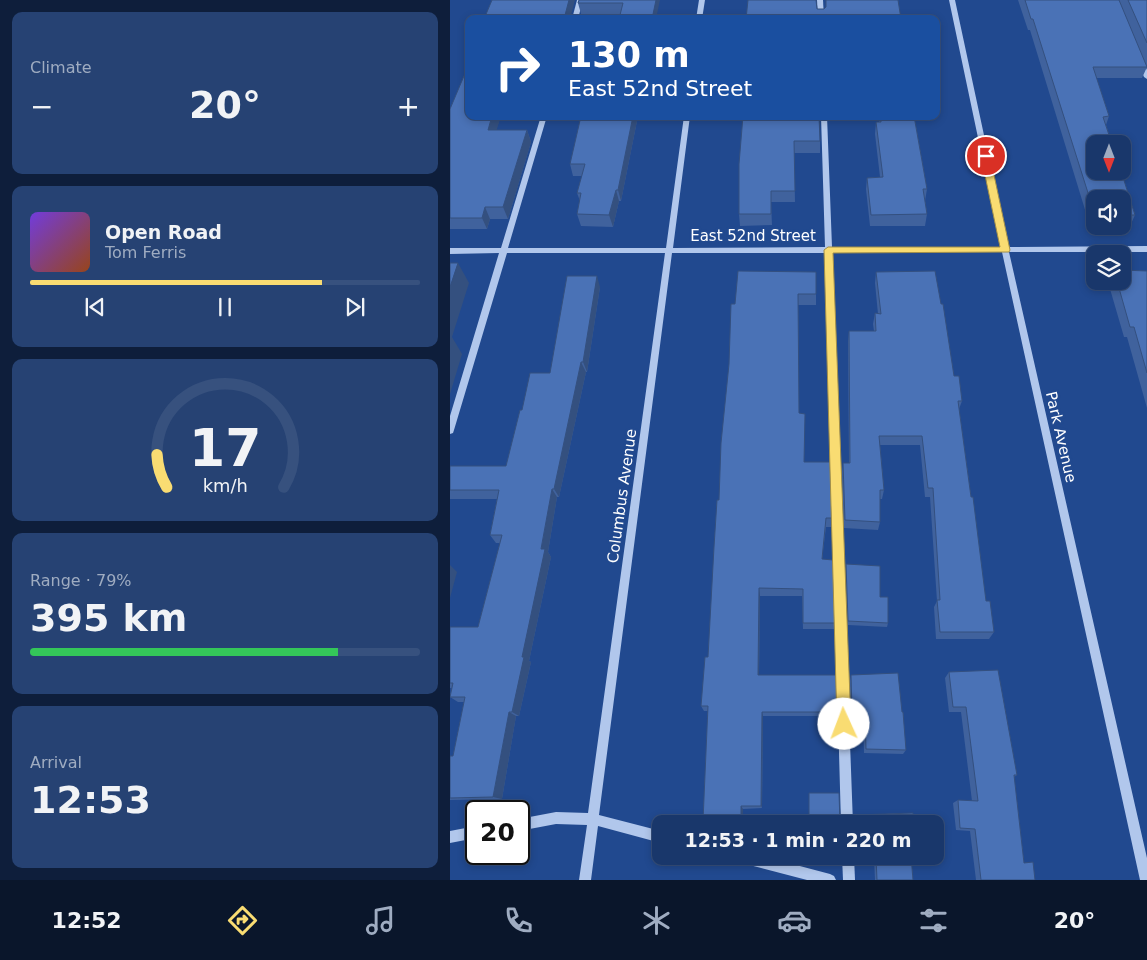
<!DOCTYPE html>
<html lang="en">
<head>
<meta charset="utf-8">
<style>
	:root { --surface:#19376b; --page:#264273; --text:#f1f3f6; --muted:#9facc1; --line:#37517e; --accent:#f9dc72 }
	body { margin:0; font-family:"DejaVu Sans",sans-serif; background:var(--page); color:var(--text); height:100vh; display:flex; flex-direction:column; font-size:19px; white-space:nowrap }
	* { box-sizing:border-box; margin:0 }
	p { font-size:16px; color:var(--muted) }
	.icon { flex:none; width:28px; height:28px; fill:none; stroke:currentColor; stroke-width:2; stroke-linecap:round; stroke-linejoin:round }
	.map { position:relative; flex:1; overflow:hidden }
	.sheet { display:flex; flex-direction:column; gap:12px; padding:12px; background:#0e1e3b; width:450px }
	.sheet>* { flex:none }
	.guide { position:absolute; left:15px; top:15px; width:475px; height:105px; border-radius:10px; box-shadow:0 2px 8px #0003,0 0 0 1px var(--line); background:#1a4fa0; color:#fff; overflow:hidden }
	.needle { width:32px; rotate:180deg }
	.controls { position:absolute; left:636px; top:135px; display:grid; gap:10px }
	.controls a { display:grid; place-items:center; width:45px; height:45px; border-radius:10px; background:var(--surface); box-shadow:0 2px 8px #0003,0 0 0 1px var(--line); font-size:25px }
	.speed { position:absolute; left:15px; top:800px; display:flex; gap:10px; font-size:25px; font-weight:700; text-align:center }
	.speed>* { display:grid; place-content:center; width:65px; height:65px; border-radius:50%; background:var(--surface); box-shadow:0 2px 8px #0003,0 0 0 1px var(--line); line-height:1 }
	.speed .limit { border:2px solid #111; border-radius:8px; background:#fff; color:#111 }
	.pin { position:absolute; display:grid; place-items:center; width:42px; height:42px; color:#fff; margin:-21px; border:2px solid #fff; border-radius:50%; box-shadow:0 1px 5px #0007 }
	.me { position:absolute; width:55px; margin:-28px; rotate:358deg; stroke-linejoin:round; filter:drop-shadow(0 0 4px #0008) }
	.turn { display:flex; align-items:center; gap:18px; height:105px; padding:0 20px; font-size:22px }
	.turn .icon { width:65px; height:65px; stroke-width:2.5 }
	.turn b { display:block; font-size:35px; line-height:42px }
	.big { font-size:38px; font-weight:700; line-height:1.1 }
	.sheet .tile { flex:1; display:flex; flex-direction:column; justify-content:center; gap:8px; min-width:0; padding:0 18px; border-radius:10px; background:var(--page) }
	.sheet .dial { align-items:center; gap:0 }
	.dial svg { height:130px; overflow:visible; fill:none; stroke:var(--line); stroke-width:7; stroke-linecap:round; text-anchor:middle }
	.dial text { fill:var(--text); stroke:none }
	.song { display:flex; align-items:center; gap:15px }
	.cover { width:60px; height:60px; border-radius:8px; background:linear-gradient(135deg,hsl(260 70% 55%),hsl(20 70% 35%)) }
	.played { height:5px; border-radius:2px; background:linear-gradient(90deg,var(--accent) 75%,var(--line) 75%) }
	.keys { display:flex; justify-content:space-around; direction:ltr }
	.heat { display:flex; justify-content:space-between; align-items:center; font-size:28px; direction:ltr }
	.charge { height:8px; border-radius:4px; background:linear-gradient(90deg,#34c759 79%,var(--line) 0) }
	.trip { position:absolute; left:202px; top:815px; width:292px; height:50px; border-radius:10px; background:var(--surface); box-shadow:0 2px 8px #0003,0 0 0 1px var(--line); font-weight:700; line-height:50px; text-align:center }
	.tab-bar { display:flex; height:80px; justify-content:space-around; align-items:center; background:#0a162b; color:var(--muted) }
	.tab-bar .icon { width:35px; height:35px }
	.tab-bar .active { color:var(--accent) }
	.tab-bar b { font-size:22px; color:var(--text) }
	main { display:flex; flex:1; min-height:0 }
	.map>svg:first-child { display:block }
</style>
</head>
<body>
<main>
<section class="sheet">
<div class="tile"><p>Climate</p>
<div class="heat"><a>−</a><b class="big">20°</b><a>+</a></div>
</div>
<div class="tile">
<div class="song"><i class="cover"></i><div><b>Open Road</b><p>Tom Ferris</p></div></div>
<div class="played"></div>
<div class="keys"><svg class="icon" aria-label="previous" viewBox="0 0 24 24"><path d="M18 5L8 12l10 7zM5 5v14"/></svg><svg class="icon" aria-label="pause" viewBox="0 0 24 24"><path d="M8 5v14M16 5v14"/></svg><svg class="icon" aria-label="next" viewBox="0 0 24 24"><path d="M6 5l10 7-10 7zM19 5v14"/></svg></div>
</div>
<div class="tile dial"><svg viewBox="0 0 100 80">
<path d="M14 69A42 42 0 1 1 86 69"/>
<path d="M14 69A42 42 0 0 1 8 49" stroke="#f9dc72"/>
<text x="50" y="56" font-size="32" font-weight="700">17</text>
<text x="50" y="72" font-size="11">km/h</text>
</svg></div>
<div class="tile"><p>Range · 79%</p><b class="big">395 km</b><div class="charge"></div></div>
<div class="tile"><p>Arrival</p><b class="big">12:53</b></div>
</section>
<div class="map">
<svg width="697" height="880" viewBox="0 0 697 880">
	<rect width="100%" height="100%" fill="#21498f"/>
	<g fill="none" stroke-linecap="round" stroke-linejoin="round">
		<g fill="#b1c7ec" fill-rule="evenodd">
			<polygon points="127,0 133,0 128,19 122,19"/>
			<polygon points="249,0 255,0 252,19 246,19"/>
			<polygon points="367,0 373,0 374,19 368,19"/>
			<polygon points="499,0 505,0 558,247 697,246 697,252 559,252 697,858 697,880 690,880 552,252 382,252 403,824 391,824 375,253 222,253 149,815 211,831 211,843 148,826 141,880 129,880 137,825 106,824 69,831 69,819 106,812 138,813 215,253 57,253 4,430 3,433 0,434 0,416 49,253 0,254 0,248 51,248 91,116 97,116 58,248 216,248 234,116 240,116 223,248 375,247 371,116 377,116 382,247 551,247"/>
			<polygon points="688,60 693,61 697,70 697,79 694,77 687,61"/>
			<polygon points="26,826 26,838 0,843 0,831"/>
			<polygon points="282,856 312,856 380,874 384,876 386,880 357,880 288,862 284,860"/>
			<polygon points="392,856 404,856 405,880 393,880"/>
		</g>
	</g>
	<g fill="#40629d">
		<polygon points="210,0 170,15 131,14 128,3"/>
		<polygon points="568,0 697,0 697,67 692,78 646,78 659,116 656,125 685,215 680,226 672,226 672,199 645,199 645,226 640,226 580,30 578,30"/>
		<polygon points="0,109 51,116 46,130 77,130 81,142 58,219 40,219 37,229 0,229"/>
		<polygon points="188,116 171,201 169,201 163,227 131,226 127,214 130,201 127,193 132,176 123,176 120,164"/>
		<polygon points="293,116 370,141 370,153 344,153 345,202 321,202 322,225 290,226 289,214"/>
		<polygon points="429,116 464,116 477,189 475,201 477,214 475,226 420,226 416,189 417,178 430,177 425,134 426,122 429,122"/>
		<polygon points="697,271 697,408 677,337 674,337 658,282 672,281"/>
		<polygon points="366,272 366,305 348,305 349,413 354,462 382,518 381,527 376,527 372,559 385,623 384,629 353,629 352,596 310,596 309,675 387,712 386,716 313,716 312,808 293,809 293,822 256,823 253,821 258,711 254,711 251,706 258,657 269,500 285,304"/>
		<polygon points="426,272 491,304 504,376 512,401 509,409 521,497 536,601 544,632 539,639 486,639 484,607 487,601 480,497 475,497 470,445 430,445 434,490 432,499 430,499 430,522 428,530 394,528 392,472 393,463 399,463 398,341 399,331 424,331 423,324 425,313 428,314 425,283"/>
		<polygon points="150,287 137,372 136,372 109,497 107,497 98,552 101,557 79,661 81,662 69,716 66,716 52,799 0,800 0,756 3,756 14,702 8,702 0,697 2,688 0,688 0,627 28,627 50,543 46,543 40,535 47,499 0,499 0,466 56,466 72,410 100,373"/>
		<polygon points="396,564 430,597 438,623 437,627 398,625 396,569"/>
		<polygon points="499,672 567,775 564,777 574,863 585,880 526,880 520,831 506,830 503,803 508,800 522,801 511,712 499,712 495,678"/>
		<polygon points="401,675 456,750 453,754 414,753 413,716 401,716 400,681"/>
		<polygon points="463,813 404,823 405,817 406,815"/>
		<polygon points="359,856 392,856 390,858 359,857"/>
		<polygon points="405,856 461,856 463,880 425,880 424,858 406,858"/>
	</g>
	<g fill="#34507f">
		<polygon points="119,0 125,0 120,19 114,19"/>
		<polygon points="206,0 210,0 206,19 202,19"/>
		<polygon points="42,116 51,116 43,142 38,130"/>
		<polygon points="183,116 188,116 171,201 168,190"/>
		<polygon points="77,130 81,142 58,219 53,207"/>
		<polygon points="166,190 169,201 163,227 159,215"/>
		<polygon points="35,207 40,219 37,229 32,218"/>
		<polygon points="8,263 19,283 2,337 12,354 0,394 0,287"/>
		<polygon points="147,276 150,287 137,372 133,362"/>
		<polygon points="131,362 136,372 109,497 104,489"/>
		<polygon points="102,489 107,497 98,552 101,557 79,661 81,662 69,716 62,712"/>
		<polygon points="0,565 7,572 0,598"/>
		<polygon points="309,588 310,596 309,681 308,675"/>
		<polygon points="59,712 66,716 52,799 43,797"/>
		<polygon points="312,712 313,716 312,808 311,806"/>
		<polygon points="291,806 293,809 293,822 291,820"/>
	</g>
	<g fill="#4a72b6" stroke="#34507f">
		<polygon points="42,0 119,0 114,19 34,19"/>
		<polygon points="129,0 206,0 202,19 169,19 173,3 128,3"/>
		<polygon points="298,0 366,0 367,9 374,9 376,7 376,0 448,0 451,19 296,19"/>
		<polygon points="575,0 669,0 697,67 643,67 659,116 653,117 662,144 645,144 645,171 671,171 685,215 672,215 672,199 645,199 645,215 583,19 581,19"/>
		<polygon points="678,0 697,0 697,43"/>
		<polygon points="19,64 19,116 42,116 38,130 77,130 53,207 35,207 32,218 0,218 0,109"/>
		<polygon points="131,116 183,116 168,190 166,190 159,215 127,214 131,193 127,193 135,164 120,164"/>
		<polygon points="293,116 369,116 370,141 344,141 345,191 321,191 321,214 289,214 289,164"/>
		<polygon points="431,116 464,116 477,189 473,189 477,214 421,215 417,178 433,177 426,122 431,122"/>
		<polygon points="0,263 8,263 0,287"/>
		<polygon points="672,270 697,271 697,373 684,327 680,327 667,281 672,281"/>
		<polygon points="288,271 366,272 366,294 348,294 349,413 355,414 354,462 380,462 382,518 376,518 372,559 383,560 385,623 353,623 353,589 309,588 308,675 386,675 387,712 312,712 311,806 291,806 291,820 253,821 258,706 251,706 255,657 258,657 264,547 267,500 269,500 271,443 279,364 281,304 285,304"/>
		<polygon points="485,271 491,304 493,304 504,376 509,376 512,401 508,401 521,497 523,497 536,601 540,601 544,632 490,632 487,600 490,600 483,488 478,488 472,436 429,436 434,490 430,490 430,522 395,520 393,463 400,463 399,331 426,331 425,313 431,314 426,272"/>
		<polygon points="117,276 147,276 133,362 131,362 104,489 102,489 91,549 95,549 72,657 74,657 62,712 59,712 43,797 0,798 0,756 3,756 15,697 0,697 3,683 0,683 0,627 28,627 52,535 40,535 49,490 0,490 0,466 56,466 70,410 72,410 80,373 100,373"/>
		<polygon points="396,564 430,566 430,597 438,597 438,623 398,621"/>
		<polygon points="548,670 567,775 564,775 574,863 583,862 585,880 531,880 525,829 510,828 508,800 528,801 516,707 503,707 499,672"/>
		<polygon points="448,673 452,712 453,712 456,750 416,749 415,711 402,711 401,675"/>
		<polygon points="359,793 389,793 390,822 392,824 359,824"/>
		<polygon points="463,813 464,824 398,824 406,823 406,815"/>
		<polygon points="407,856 461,856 463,880 427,880 426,857 408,857"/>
	</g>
	<polygon fill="#f9dc72" stroke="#a28f4a" points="536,153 540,156 560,250 559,252 383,253 401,724 399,730 394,732 389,730 387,724 374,250 378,247 550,247 531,156"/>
	<g text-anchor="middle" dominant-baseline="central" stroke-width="5" stroke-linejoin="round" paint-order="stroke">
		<g font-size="15" fill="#fff" stroke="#21498f">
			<text x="303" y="236">East 52nd Street</text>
			<text transform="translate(611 437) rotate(77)">Park Avenue</text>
			<text transform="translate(172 496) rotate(-82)">Columbus Avenue</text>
		</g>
	</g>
</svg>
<div class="controls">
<a><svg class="needle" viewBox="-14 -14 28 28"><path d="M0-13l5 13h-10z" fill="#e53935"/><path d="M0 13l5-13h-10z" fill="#9facc1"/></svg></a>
<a><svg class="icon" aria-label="sound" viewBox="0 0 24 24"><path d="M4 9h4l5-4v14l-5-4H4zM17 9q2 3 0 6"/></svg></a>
<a><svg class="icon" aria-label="layers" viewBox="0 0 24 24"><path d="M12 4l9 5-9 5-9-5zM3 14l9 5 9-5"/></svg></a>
</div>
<div class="speed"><div class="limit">20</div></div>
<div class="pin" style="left:536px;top:156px;background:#d93025"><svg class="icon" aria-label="arrive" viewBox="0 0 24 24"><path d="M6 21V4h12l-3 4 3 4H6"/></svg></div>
<svg class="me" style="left:394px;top:724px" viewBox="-20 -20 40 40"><circle r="19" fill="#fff"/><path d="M0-13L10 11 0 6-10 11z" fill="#f9dc72"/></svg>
<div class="trip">12:53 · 1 min · 220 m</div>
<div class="guide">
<div class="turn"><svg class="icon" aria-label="right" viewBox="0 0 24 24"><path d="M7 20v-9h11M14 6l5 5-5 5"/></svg><div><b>130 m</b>East 52nd Street</div></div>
</div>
</div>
</main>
<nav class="tab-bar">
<b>12:52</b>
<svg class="icon active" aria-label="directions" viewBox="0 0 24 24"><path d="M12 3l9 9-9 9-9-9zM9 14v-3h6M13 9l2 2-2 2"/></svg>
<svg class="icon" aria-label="music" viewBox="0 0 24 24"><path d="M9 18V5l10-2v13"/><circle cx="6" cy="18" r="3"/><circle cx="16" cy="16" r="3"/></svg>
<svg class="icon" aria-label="phone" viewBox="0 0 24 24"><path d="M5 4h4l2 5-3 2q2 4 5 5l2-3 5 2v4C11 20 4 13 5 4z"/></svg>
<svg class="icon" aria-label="climate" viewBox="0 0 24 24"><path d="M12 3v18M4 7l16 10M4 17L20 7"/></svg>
<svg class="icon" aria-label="car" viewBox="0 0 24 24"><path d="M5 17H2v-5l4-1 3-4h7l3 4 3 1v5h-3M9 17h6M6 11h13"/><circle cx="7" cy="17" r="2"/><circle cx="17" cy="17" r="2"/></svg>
<svg class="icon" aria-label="filters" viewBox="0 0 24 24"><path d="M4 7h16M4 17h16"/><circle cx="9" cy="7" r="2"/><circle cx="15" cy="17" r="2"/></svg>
<b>20°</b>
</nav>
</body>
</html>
